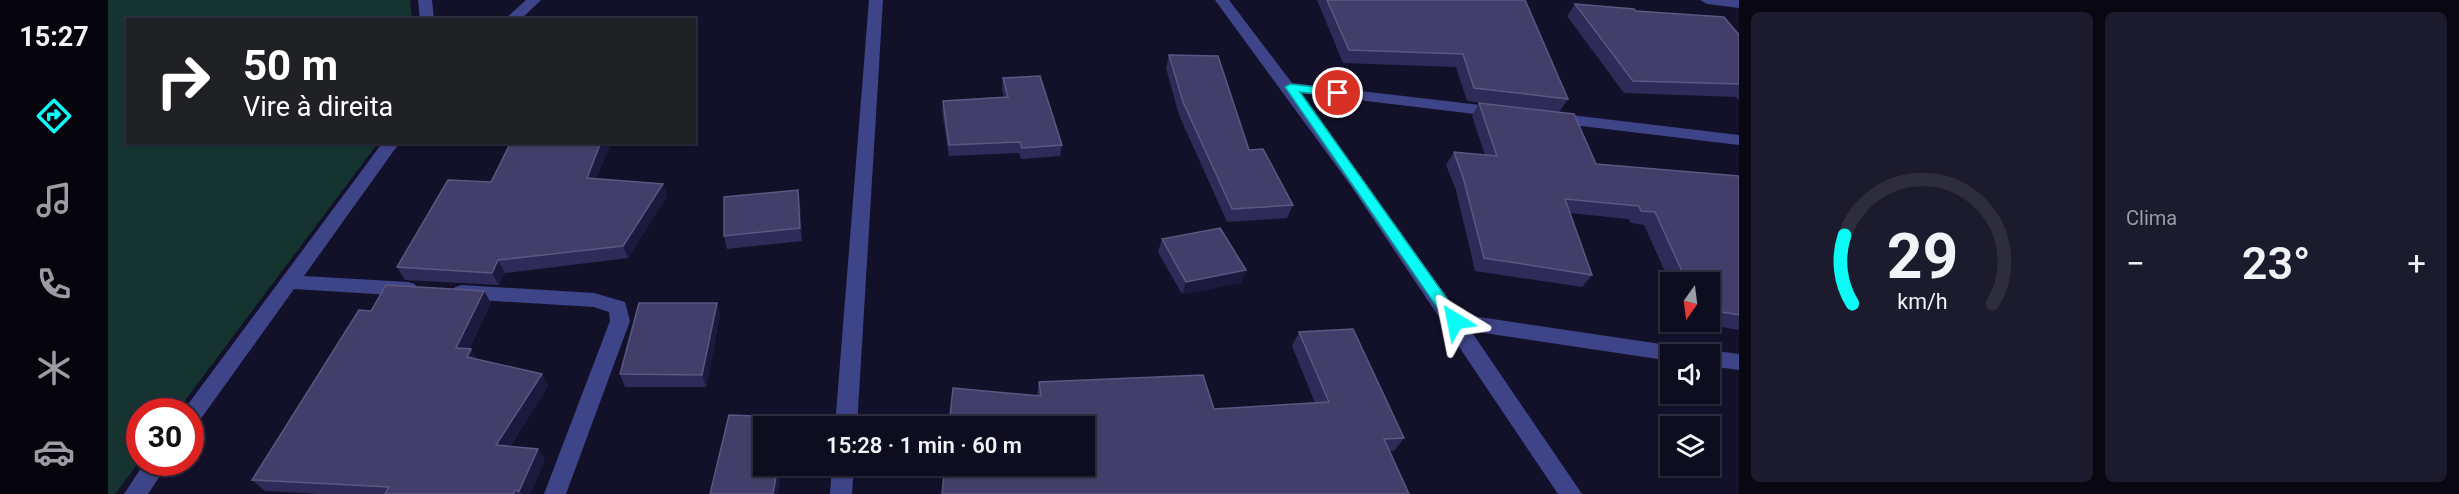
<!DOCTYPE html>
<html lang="pt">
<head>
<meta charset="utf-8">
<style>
	:root { --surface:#0e0d20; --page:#1c1b2d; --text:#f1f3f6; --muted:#9b9ca5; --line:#2e2d3e; --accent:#0cfaf5 }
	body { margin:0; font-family:Roboto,sans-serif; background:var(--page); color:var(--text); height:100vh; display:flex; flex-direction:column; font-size:22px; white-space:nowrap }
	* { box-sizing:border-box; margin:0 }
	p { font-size:20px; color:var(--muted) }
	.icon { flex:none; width:33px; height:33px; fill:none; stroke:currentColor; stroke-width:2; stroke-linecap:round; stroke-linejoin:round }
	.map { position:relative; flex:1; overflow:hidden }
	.details { display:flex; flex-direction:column; gap:12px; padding:12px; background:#080712; width:720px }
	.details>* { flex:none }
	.top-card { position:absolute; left:18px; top:18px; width:570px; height:126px; border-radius:0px; box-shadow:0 2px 4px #0004,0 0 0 2px var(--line); background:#202124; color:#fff; overflow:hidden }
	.needle { width:39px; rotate:194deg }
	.buttons { position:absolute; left:1552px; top:272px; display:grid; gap:12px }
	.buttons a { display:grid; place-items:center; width:60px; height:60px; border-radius:0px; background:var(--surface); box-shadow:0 2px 4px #0004,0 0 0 2px var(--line); font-size:30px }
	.speed { position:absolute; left:18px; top:398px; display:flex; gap:12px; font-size:30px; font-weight:700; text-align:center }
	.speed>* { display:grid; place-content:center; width:78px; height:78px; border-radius:50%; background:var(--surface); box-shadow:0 2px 4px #0004,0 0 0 2px var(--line); line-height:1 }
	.speed .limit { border:9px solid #d22; background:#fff; color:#111 }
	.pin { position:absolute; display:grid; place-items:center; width:51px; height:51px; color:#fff; margin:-26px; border:3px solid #fff; border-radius:50%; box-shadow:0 2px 6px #0007 }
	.me { position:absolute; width:66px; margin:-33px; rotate:325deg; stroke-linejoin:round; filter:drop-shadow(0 0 4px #0008) }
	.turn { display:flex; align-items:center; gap:21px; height:126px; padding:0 18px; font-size:27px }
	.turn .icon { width:78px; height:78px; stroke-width:2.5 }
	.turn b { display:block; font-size:42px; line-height:51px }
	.big { font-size:45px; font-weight:600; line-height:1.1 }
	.details .card { flex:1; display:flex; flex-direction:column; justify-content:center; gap:9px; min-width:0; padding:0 21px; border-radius:9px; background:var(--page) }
	.details .dial { align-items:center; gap:0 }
	.dial svg { height:156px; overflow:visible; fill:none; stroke:var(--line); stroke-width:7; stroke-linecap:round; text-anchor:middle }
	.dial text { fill:var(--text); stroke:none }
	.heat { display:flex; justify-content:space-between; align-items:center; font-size:33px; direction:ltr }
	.details .tiles { flex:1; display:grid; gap:12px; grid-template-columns:repeat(2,1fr) }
	.trip { position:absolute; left:645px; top:416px; width:342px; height:60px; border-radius:0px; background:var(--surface); box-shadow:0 2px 4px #0004,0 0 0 2px var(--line); font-weight:600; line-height:60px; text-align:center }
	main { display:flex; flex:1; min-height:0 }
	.menu { display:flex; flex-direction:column; width:108px; justify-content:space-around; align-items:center; background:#06050d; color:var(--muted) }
	.menu .icon { width:42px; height:42px }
	.menu .selected { color:var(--accent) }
	.menu b { font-size:27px; color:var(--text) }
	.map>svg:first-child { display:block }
</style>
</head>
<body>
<main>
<nav class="menu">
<b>15:27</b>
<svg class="icon selected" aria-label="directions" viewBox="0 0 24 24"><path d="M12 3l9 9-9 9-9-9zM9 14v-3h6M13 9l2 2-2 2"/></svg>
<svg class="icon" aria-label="music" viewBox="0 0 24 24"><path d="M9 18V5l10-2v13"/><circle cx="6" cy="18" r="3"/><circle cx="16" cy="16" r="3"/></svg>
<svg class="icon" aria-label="phone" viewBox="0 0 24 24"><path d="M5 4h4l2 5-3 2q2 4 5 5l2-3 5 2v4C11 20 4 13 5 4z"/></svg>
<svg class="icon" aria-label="climate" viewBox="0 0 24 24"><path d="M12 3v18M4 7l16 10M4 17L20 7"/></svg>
<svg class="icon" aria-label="car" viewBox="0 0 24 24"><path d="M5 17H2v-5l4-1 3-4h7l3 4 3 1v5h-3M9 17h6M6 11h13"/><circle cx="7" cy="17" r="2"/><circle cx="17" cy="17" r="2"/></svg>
</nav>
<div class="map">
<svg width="1631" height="494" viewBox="0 0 1631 494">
	<rect width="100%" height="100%" fill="#13112a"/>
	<polygon fill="#15342f" points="0,0 302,0 304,19 20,20 20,142 270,143 69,411 32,411 31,462 7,494 0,494"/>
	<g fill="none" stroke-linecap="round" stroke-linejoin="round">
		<g fill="#3e4488" fill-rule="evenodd">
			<polygon points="310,0 324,0 326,20 312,20"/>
			<polygon points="418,0 433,0 412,20 396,20"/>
			<polygon points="761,0 775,0 749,426 727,426"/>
			<polygon points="1107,0 1121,0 1184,83 1398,108 1400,112 1392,117 1192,93 1351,314 1580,348 1583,354 1563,354 1563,361 1363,331 1474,494 1450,494 1243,186"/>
			<polygon points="1592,0 1631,0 1631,8 1599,4"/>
			<polygon points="1446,113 1631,135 1631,145 1440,122 1438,118"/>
			<polygon points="275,142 292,142 196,276 300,282 307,284 309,289 307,294 300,296 186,289 89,424 82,427 82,411 75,411"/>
			<polygon points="354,285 486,293 517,302 522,321 458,494 436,494 502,321 501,312 486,307 354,299 347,297 345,292 347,287"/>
			<polygon points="1602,350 1631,354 1631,370 1602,366 1602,354 1594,354"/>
			<polygon points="37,462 61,462 40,494 16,494"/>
			<polygon points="724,465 746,465 744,494 722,494"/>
		</g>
	</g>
	<g fill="#2f2b58">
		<polygon points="1209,0 1417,0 1460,99 1451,112 1359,101 1348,67 1235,63"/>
		<polygon points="1467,4 1528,11 1631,35 1631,100 1628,97 1516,93 1459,16"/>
		<polygon points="1061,55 1141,150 1185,205 1179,218 1119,222 1071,115 1058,68"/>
		<polygon points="895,78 954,145 952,156 913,159 911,153 841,156 834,112 835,101 896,97 894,89"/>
		<polygon points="1371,103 1488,164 1631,176 1631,330 1580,321 1602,321 1602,282 1563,282 1563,285 1536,225 1523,223 1520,219 1462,213 1484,275 1474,287 1367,271 1348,190 1338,165 1346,152 1377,155 1364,116"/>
		<polygon points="503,142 488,179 555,184 559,196 520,258 397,273 391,285 297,280 289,267"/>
		<polygon points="692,203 694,241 619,249 616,236"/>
		<polygon points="1054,239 1138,270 1133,283 1074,294 1050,252"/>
		<polygon points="376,291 383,303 361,349 363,349 369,360 434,374 440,386 402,447 437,460 422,494 211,494 157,491 144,480"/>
		<polygon points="609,303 612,316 598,387 517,387 512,374"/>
		<polygon points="1191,332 1296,438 1286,451 1282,451 929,395 931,382 1106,409 1207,403 1184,346"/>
	</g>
	<g fill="#1c193e">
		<polygon points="493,142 503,142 484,190 479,178"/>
		<polygon points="555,184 559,196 520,258 515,246"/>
		<polygon points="690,190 692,203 694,241 692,228"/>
		<polygon points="390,260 397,273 391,285 384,273"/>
		<polygon points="1138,270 1133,283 1074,294 1078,282"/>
		<polygon points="376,291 383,303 355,360 348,348"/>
		<polygon points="609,303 612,316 598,387 594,375"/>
		<polygon points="363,349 370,361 359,357"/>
		<polygon points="434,374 440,386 396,456 388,445"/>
		<polygon points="430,449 437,460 422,494 414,494 411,491"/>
		<polygon points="670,465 675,465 670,494 665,494"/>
	</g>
	<g fill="#423e69" stroke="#5a5781" stroke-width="1.5">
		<polygon points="1219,0 1417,0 1460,99 1366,88 1355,54 1241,50"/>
		<polygon points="1467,4 1526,9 1528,11 1616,17 1631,35 1631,84 1525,81"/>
		<polygon points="1061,55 1110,56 1141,150 1155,149 1185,205 1124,209 1075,102"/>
		<polygon points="932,76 954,145 914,148 912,142 841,145 835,101 900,97 895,78"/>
		<polygon points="1371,103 1466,114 1488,164 1631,176 1631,315 1602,310 1602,282 1579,282 1547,212 1533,211 1531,206 1457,199 1484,275 1376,258 1355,177 1346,152 1389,156"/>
		<polygon points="403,142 493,142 479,178 555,184 515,246 390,260 384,273 289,267 340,180 383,182"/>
		<polygon points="690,190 692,228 616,236 616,197"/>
		<polygon points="1112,228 1138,270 1078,282 1054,239"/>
		<polygon points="278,285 376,291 348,348 363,349 359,357 434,374 388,445 430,449 411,491 407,490 405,494 277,494 281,487 144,480 251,310 263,311"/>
		<polygon points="531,303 609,303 594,375 512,374"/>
		<polygon points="1245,329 1296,438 1276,439 1301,494 834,494 837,465 976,465 976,426 841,426 845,388 933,396 931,382 1095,375 1106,409 1221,402 1191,332"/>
		<polygon points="621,415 679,417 677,426 656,426 656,465 670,465 665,494 602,494"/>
	</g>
	<polygon fill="#0cfaf5" stroke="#08a29f" stroke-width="1.5" points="1182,84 1234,90 1235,93 1230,97 1192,92 1352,317 1354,321 1352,326 1342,326 1177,87"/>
</svg>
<div class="buttons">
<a><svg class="needle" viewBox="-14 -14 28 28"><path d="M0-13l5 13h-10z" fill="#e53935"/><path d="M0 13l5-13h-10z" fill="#9b9ca5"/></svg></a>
<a><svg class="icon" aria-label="sound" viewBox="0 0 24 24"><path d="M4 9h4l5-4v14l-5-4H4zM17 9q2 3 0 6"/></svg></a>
<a><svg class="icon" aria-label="layers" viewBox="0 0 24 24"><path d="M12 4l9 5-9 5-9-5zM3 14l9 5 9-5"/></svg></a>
</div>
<div class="speed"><div class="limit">30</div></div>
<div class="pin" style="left:1230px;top:93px;background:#d93025"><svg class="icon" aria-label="arrive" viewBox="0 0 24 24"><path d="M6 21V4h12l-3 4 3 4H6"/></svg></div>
<svg class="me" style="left:1347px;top:321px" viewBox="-20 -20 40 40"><path d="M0-17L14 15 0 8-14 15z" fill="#0cfaf5" stroke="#fff" stroke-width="4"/></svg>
<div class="trip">15:28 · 1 min · 60 m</div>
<div class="top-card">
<div class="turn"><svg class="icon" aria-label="right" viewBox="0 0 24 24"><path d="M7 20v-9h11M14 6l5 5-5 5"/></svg><div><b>50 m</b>Vire à direita</div></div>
</div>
</div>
<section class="details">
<div class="tiles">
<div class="card dial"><svg viewBox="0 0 100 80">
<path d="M14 69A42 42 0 1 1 86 69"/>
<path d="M14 69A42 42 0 0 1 10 34" stroke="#0cfaf5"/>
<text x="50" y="56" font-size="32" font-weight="700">29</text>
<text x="50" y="72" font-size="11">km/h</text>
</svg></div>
<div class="card"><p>Clima</p>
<div class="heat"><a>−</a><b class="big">23°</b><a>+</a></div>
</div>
</div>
</section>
</main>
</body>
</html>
